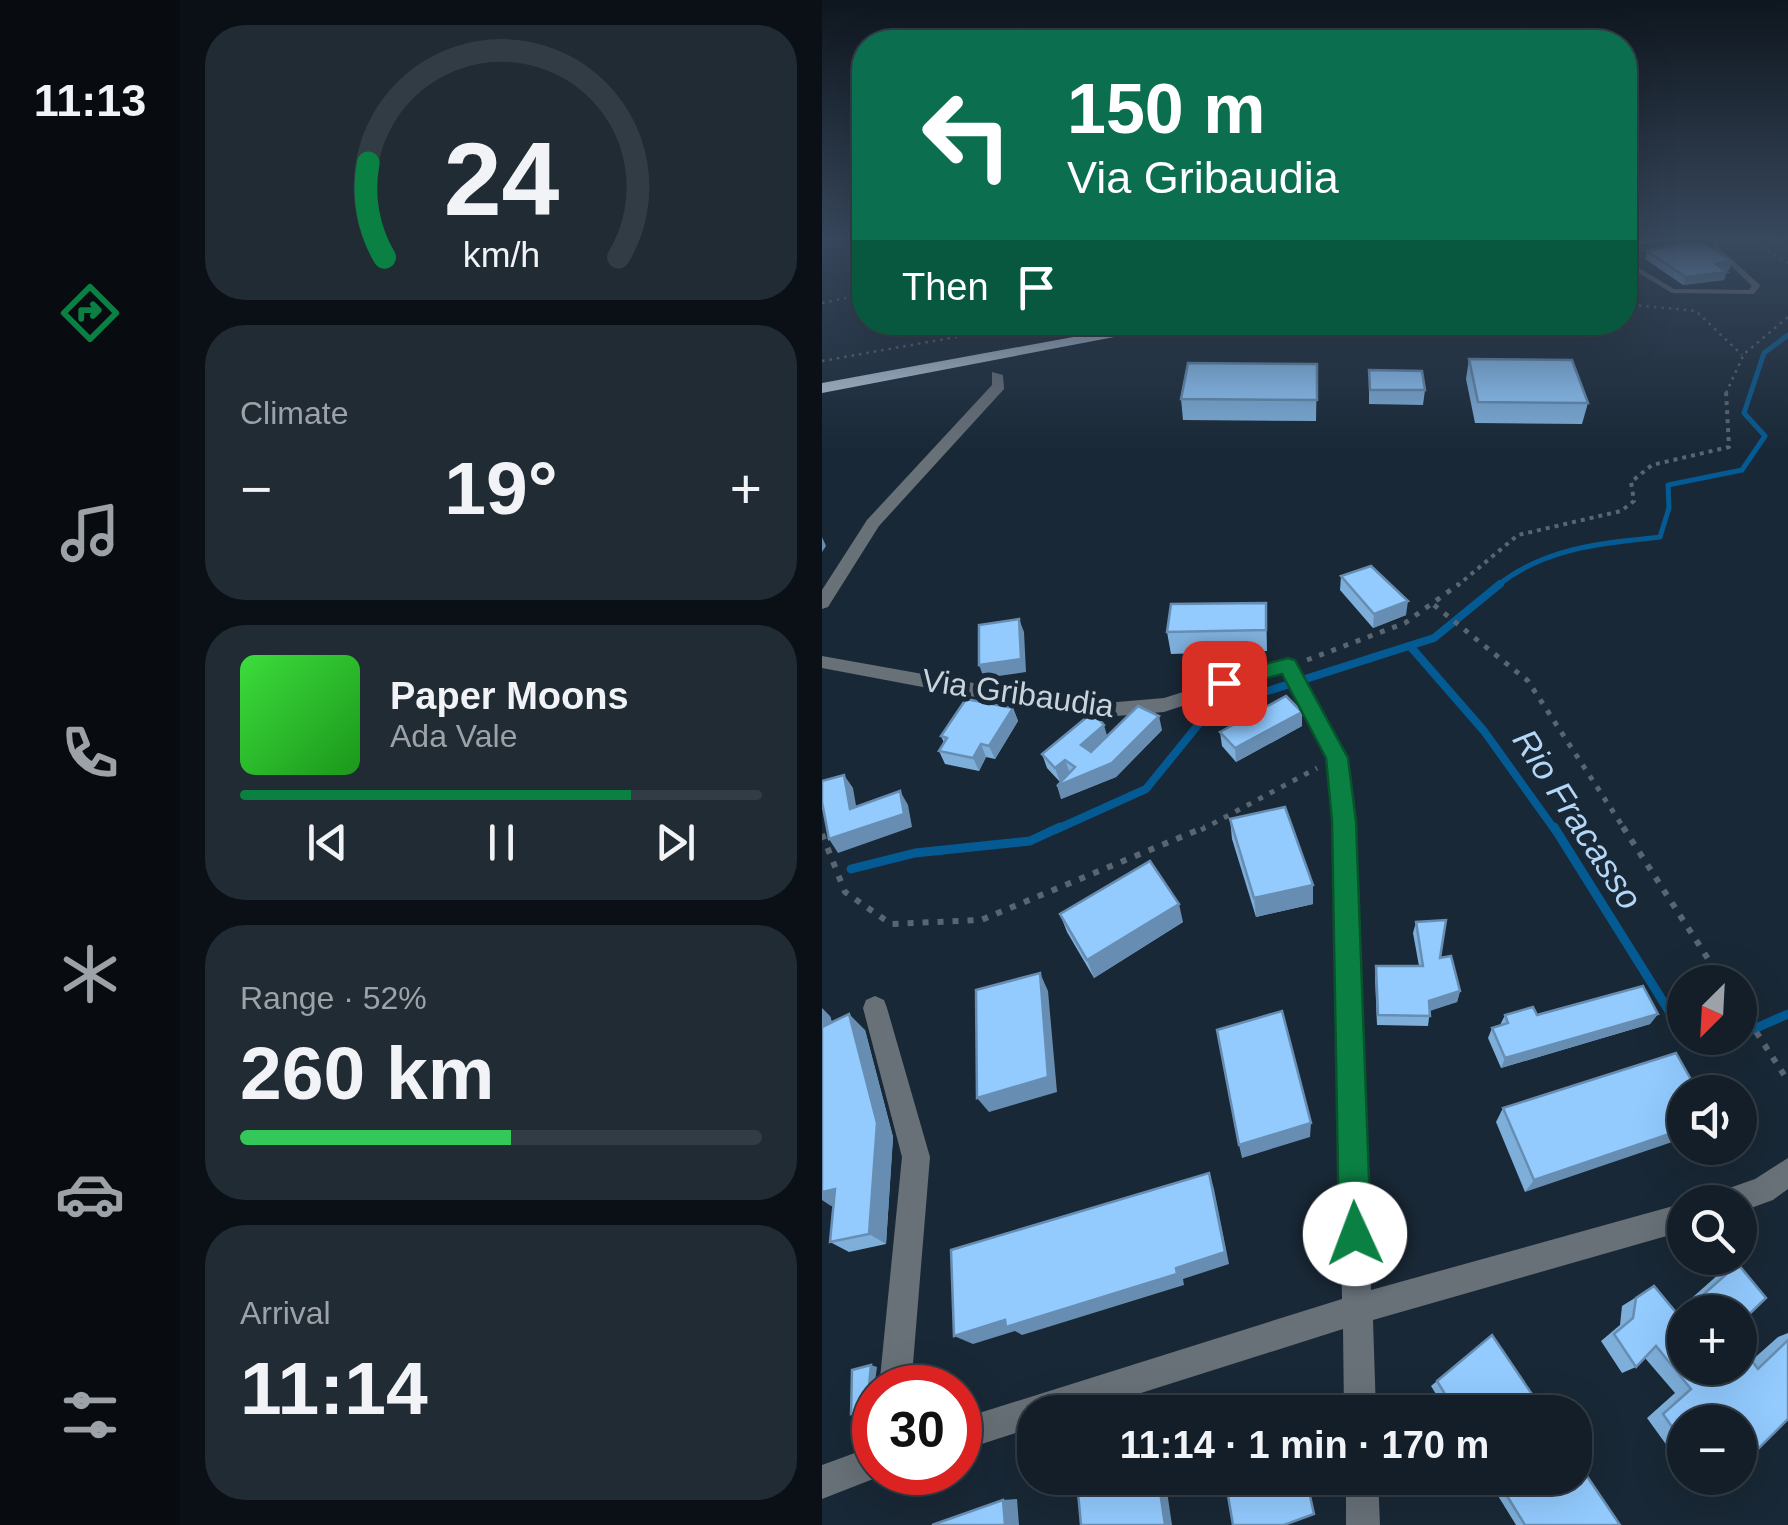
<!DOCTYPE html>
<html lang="en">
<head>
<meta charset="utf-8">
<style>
	:root { --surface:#131e28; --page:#202b34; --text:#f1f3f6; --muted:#9da2a8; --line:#323c45; --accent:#0b8043 }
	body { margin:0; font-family:Arial,sans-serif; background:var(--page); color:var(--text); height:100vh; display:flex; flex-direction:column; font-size:38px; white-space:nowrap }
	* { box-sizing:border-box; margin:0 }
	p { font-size:32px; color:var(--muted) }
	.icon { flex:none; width:55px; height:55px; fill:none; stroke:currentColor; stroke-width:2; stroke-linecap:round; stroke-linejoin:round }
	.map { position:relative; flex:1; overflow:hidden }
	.side { display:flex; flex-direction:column; gap:25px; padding:25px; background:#0a1016; width:642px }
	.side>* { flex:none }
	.hud { position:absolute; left:30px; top:30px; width:785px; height:305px; border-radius:40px; box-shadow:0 10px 40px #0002,0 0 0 2px var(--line); background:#0b6e4f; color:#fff; overflow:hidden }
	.needle { width:65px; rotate:204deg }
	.controls { position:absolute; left:845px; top:965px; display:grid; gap:20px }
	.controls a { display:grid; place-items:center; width:90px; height:90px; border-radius:50%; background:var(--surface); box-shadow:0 10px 40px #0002,0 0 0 2px var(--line); font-size:50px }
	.speed { position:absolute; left:30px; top:1365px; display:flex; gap:20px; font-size:50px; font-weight:700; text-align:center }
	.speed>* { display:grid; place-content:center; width:130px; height:130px; border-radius:50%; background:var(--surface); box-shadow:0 10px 40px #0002,0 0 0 2px var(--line); line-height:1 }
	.speed .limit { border:15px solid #d22; background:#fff; color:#111 }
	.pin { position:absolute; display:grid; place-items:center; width:85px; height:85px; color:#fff; margin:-42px; border-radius:20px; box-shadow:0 5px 15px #0006 }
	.me { position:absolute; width:110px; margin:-55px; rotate:358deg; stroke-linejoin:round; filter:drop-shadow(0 0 8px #0008) }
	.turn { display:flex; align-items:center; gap:35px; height:210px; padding:0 50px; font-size:45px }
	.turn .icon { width:130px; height:130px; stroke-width:2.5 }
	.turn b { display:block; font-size:70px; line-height:85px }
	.then { display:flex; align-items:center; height:95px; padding:0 50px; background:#0003; gap:20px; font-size:38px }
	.big { font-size:75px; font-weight:600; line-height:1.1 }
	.side .card { flex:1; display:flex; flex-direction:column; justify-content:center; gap:15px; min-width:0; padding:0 35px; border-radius:40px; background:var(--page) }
	.side .dial { align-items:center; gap:0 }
	.dial svg { height:260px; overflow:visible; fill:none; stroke:var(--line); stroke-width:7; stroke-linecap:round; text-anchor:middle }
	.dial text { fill:var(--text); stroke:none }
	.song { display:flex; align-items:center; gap:30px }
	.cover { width:120px; height:120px; border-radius:15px; background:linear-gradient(135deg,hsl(120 70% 55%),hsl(120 70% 35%)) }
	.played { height:10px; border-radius:5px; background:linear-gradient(90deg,var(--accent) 75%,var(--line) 75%) }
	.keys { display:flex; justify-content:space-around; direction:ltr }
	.heat { display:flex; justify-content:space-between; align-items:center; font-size:55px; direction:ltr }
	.charge { height:15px; border-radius:8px; background:linear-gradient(90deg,#34c759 52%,var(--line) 0) }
	.trip { position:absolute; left:195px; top:1395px; width:575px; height:100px; border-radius:40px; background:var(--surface); box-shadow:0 10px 40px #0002,0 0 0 2px var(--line); font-weight:600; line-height:100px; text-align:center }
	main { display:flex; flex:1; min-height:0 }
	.tabs { display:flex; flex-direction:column; width:180px; justify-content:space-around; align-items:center; background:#080c10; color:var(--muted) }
	.tabs .icon { width:70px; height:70px }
	.tabs .active { color:var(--accent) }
	.tabs b { font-size:45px; color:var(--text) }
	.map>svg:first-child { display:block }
</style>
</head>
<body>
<main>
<nav class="tabs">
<b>11:13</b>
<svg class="icon active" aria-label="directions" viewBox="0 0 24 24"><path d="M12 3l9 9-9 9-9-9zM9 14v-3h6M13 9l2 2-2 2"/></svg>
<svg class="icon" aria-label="music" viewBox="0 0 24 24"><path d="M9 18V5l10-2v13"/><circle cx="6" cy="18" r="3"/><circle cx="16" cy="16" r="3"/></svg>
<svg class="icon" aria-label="phone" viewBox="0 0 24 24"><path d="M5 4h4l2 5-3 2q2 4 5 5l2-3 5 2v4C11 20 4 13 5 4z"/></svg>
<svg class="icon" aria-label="climate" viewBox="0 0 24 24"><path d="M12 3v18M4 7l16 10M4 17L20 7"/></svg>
<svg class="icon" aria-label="car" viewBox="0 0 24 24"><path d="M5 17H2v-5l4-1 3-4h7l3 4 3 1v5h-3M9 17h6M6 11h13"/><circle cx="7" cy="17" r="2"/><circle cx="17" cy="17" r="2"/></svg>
<svg class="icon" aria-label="filters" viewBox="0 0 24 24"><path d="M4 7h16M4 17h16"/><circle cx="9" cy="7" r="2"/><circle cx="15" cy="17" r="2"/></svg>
</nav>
<section class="side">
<div class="card dial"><svg viewBox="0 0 100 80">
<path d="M14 69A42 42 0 1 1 86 69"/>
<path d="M14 69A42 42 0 0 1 9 40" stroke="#0b8043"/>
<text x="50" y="56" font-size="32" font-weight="700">24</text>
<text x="50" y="72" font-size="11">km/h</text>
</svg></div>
<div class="card"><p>Climate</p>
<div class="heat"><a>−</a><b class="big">19°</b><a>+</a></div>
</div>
<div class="card">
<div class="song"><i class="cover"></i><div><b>Paper Moons</b><p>Ada Vale</p></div></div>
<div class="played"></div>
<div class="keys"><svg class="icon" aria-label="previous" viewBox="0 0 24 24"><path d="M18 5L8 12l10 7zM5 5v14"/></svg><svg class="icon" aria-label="pause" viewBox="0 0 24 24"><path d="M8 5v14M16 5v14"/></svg><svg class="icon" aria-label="next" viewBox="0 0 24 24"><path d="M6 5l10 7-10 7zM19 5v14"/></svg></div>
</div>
<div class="card"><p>Range · 52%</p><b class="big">260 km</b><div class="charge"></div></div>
<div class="card"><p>Arrival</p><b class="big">11:14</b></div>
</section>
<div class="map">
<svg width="966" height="1525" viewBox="0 0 966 1525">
	<rect width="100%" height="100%" fill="#192836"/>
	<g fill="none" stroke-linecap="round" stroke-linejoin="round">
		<path stroke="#045a92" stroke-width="5" d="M675 586C722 548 779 543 838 537L847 508 846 485 920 470 943 436 922 413 942 353 966 335"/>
		<g stroke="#045a92" stroke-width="8">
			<polyline points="588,646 662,731 733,830"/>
			<polyline points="233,830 324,789 389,709 612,638 678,584"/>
		</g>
		<g stroke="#045a92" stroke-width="9">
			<polyline points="732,827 862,1035"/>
			<polyline points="29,869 93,853 208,841 238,827"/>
			<polyline points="918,1035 966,1014"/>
			<polyline points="865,1038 873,1047 912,1038"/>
		</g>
		<g stroke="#596672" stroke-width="2.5" stroke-dasharray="2.5 5" stroke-linecap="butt">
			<polyline points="926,239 966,263"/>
			<polyline points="0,303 42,294"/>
			<polyline points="802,304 874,311 920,355"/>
			<polyline points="374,335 440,322"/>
			<polyline points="0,361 218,322"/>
			<polyline points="904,393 922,354 966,317"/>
		</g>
		<polyline stroke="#596672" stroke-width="4" stroke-dasharray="4 5" stroke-linecap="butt" points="635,586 696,535 799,511 812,501 809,482 830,465 907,447 904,391"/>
		<g stroke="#596672" stroke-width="5" stroke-dasharray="5 8" stroke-linecap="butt">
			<polyline points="612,605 706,681 803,830"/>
			<polyline points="485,660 583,623 637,584"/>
			<polyline points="379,830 495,768"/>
		</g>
		<g stroke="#596672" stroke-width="6" stroke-dasharray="6 9" stroke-linecap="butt">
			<polyline points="801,827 901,982"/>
			<polyline points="0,834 23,892 69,924 159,920 383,827"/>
			<polyline points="918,1007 966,1081"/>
		</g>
		<polygon fill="#687078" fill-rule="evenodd" points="891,239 897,239 896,247 937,284 938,286 932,294 850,293 802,264 802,259 852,289 927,290 930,286 891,248"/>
		<g fill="#687078" fill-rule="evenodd">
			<polygon points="170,372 181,375 182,389 57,526 6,607 0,609 0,590 45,520 170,385"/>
			<polygon points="0,656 207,693 295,702 342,698 466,659 472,660 525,757 533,821 549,1290 862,1203 862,1231 551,1320 554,1412 522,1412 521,1329 259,1412 212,1412 212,1427 138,1451 138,1419 520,1299 511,821 505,757 461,673 342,712 295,716 207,707 0,668"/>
			<polygon points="53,996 62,1000 65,1008 108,1157 89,1388 57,1388 80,1157 41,1008 44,1000"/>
			<polygon points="966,1158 966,1189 951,1200 918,1212 918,1202 892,1202 896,1192 933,1179"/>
			<polygon points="52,1446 52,1472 64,1474 0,1499 0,1465"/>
			<polygon points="524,1478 556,1478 558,1525 524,1525"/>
		</g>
		<g fill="#b8cada" fill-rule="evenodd">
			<polygon points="834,239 832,242 802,248 802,240"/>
			<polygon points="333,322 371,322 0,393 0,383"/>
		</g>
	</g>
	<g fill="#7eafdb">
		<polygon points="825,251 910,261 907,270 903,270 902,280 861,285 823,259"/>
		<polygon points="647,359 766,403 760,424 653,423 644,379"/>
		<polygon points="495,364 494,421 361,420 359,399"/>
		<polygon points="547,370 603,390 601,405 547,404"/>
		<polygon points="519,576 584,615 551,628 518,590"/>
		<polygon points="444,603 445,651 349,654 345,632"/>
		<polygon points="191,708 196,721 173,759 164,757 157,771 123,764 117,751 122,743 119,736"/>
		<polygon points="480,712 480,726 414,762 400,746 398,732"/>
		<polygon points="340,730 294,777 239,799 238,782 225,768 220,754 285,736"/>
		<polygon points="408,819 491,885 491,904 434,917 410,839"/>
		<polygon points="238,914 361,922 272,978 245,932"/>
		<polygon points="594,922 638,991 635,1002 608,1010 606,1026 555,1025 553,977 554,966 597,966 591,933"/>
		<polygon points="836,1014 828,1024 679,1068 666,1038 670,1028 678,1025 683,1015"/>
		<polygon points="8,1016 10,1022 43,1030 71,1137 64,1244 27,1252 8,1242 12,1205 9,1206"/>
		<polygon points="854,1053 703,1192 674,1122 681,1108"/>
		<polygon points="916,1264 862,1312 929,1361 956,1337 966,1333 966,1419 922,1463 918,1463 918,1422 862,1422 862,1468 861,1468 825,1418 853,1393 823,1358 814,1367 800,1373 779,1341 798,1325 800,1306 832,1286 854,1312 898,1273"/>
		<polygon points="670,1335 722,1412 625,1412 609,1386"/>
		<polygon points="665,1478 752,1478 798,1525 694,1525"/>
	</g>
	<g fill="#678eb2">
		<polygon points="910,261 907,270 891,273 894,264"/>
		<polygon points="905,272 902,280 861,285 864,277"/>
		<polygon points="0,537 4,546 0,552"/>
		<polygon points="586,601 584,615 551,628 552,614"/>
		<polygon points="197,619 202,632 204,672 162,678 157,665"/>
		<polygon points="191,708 196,721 173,759 167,746"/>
		<polygon points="480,712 480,726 414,762 413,748"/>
		<polygon points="337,716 340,730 294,777 239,799 235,786"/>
		<polygon points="282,725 286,739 263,759 259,745"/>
		<polygon points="159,744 164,757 157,771 151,758"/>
		<polygon points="243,760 248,773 238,782 233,768"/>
		<polygon points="22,775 31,788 37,823 28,809"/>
		<polygon points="78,791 86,805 90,827 16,853 7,839"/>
		<polygon points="491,885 491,904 434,917 432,898"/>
		<polygon points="357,904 361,922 272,978 265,960"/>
		<polygon points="218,973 226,991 235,1092 167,1112 155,1098"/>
		<polygon points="638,991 635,1002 605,1012 607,1001"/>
		<polygon points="0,1008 8,1016 15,1044 0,1030"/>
		<polygon points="27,1014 43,1030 71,1137 64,1244 47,1234"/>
		<polygon points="836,1014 828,1024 679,1068 683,1058"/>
		<polygon points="489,1123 488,1137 420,1158 417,1145"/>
		<polygon points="862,1129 862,1138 703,1192 712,1180"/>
		<polygon points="387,1173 392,1189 407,1264 361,1279 362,1285 200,1335 193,1331 151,1344 132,1336 354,1268"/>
		<polygon points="13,1189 31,1201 9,1206 0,1200 0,1192"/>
		<polygon points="49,1365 55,1367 52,1389 47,1386"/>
		<polygon points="52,1406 52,1410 36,1415 29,1414"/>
		<polygon points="336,1478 343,1478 350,1525 343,1525"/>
		<polygon points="195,1499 197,1525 183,1525 181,1500"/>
	</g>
	<g fill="#93cbff" stroke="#678eb2" stroke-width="2.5">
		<polygon points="877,241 910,261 894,264 905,272 864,277 825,251"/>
		<polygon points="647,359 750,360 766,403 656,402"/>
		<polygon points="366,363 495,364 495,400 359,399"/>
		<polygon points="547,370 600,371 603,390 548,390"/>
		<polygon points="549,566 586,601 552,614 519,576"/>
		<polygon points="444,603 444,630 345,632 349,604"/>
		<polygon points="197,619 199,659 157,665 157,625"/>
		<polygon points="464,696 480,712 413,748 398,732"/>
		<polygon points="144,699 191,708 167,746 159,744 151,758 117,751 125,738 119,736"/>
		<polygon points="316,706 337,716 290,763 235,786 253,767 243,760 233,768 220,754 271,712 282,725 259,745 269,752"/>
		<polygon points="22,775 28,809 78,791 82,814 7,839 0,802 0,781"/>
		<polygon points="463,807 491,885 432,898 408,819"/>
		<polygon points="328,861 357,904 265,960 238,914"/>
		<polygon points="624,920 618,958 629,956 638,991 607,1001 608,1016 556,1015 554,966 601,966 594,922"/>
		<polygon points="218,973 226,1077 155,1098 154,990"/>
		<polygon points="821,986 836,1014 683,1058 670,1028 686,1023 683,1015 711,1007 715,1015"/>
		<polygon points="460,1011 489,1123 417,1145 395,1030"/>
		<polygon points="27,1014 55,1123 47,1234 8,1242 13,1189 0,1192 0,1027"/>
		<polygon points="854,1053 876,1092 862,1092 862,1129 712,1180 681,1108"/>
		<polygon points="387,1173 403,1252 354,1268 355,1274 184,1327 183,1320 132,1336 129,1250"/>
		<polygon points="916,1264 944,1298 918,1323 918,1312 862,1312 862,1368 918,1368 918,1346 936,1369 966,1340 966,1419 922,1463 918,1458 918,1422 862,1422 862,1444 841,1414 869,1389 834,1346 814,1367 792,1334 811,1318 814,1298 832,1286 857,1316"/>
		<polygon points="670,1335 722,1412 634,1412 615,1381"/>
		<polygon points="49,1365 47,1386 52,1389 52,1406 29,1414 30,1370"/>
		<polygon points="468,1406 470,1412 449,1412"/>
		<polygon points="752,1457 798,1525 703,1525 674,1478 752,1478"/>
		<polygon points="266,1478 336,1478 343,1525 259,1525 255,1481"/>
		<polygon points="403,1478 484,1478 492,1514 462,1525 411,1525"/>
		<polygon points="181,1500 183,1525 110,1525"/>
	</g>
	<linearGradient id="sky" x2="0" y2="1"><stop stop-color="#0e161e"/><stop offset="0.53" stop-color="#38485d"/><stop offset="1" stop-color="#38485d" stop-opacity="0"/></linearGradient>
	<rect width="966" height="453" fill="url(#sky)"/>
	<polygon fill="#0b8043" stroke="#07532c" stroke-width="2.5" points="466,658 473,660 526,758 534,821 549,1234 545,1246 533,1250 522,1246 517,1234 510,821 504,758 460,674 402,690 391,683 395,677"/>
	<g text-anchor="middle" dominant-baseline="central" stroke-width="10" stroke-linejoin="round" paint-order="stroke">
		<g font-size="32" fill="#c9d3dc" stroke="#192836">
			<text transform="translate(196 693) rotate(8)">Via Gribaudia</text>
		</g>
		<g font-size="35" font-style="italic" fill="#b4d7f8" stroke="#192836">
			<text transform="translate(756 819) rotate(57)">Rio Fracasso</text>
		</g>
	</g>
</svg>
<div class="controls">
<a><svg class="needle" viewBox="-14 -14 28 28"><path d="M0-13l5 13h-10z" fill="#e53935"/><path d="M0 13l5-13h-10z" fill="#9da2a8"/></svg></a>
<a><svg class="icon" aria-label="sound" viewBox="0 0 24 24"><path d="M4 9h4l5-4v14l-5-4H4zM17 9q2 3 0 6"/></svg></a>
<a><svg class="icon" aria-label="search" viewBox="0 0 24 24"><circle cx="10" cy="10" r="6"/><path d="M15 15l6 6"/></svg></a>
<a>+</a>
<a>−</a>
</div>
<div class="speed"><div class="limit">30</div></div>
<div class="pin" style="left:402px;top:683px;background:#d93025"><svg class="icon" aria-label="arrive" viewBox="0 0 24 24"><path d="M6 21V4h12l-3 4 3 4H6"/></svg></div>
<svg class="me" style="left:533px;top:1234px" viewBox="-20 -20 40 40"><circle r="19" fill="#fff"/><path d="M0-13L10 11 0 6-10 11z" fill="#0b8043"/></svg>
<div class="trip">11:14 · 1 min · 170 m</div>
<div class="hud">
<div class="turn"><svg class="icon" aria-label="left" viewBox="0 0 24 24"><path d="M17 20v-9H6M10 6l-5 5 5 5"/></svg><div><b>150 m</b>Via Gribaudia</div></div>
<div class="then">Then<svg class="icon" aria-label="arrive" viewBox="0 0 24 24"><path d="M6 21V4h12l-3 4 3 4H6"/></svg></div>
</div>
</div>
</main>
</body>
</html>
